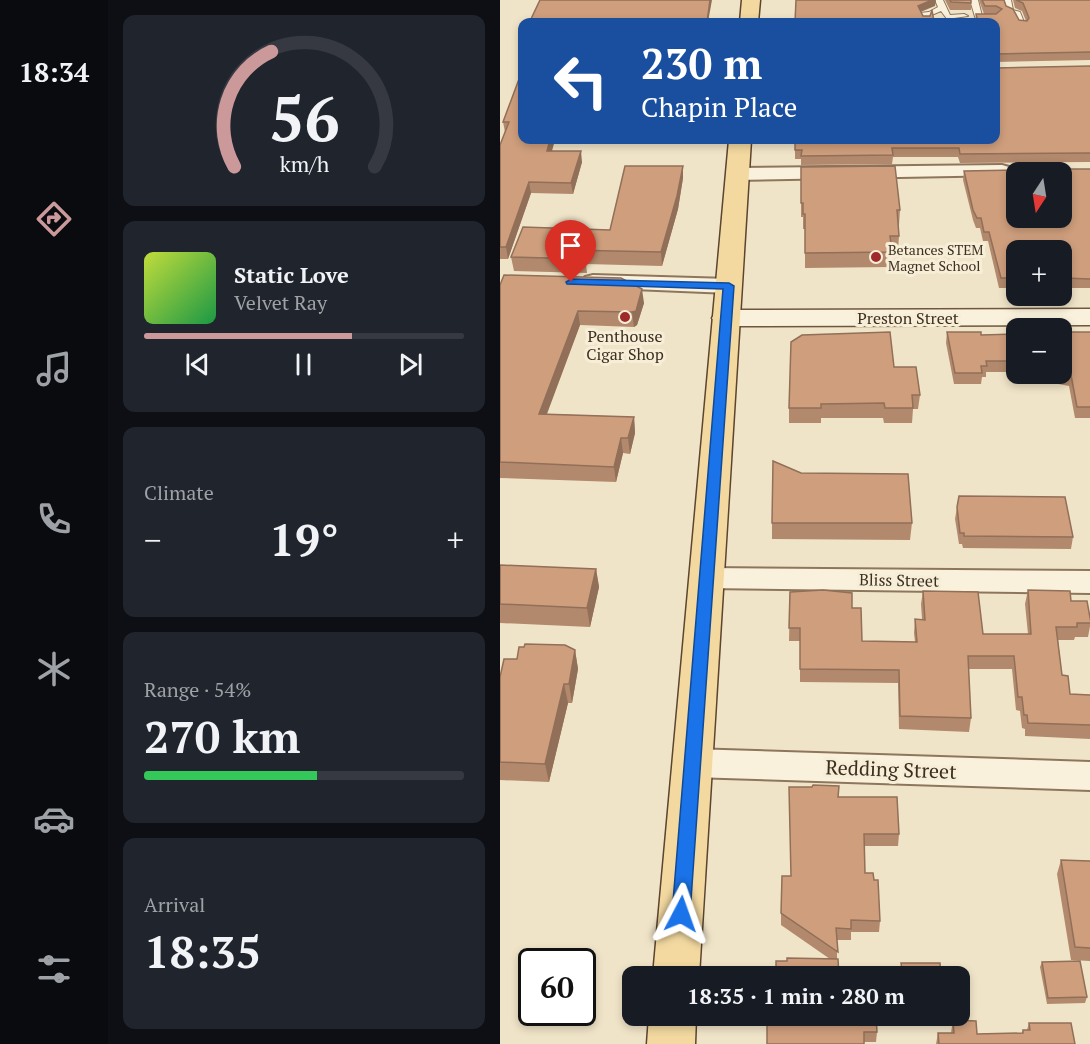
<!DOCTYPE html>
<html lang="en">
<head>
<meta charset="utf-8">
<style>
	:root { --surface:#171b24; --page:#20242c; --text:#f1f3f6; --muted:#9ea1a6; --line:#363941; --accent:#cc999b }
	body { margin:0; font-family:"PT Serif",serif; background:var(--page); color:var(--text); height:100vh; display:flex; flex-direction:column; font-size:22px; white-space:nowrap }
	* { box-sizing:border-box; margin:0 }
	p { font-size:20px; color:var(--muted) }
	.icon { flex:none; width:33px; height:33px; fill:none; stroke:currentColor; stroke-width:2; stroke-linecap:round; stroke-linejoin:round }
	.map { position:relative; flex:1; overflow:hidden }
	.drawer { display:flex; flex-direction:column; gap:15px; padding:15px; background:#0d0f14; width:392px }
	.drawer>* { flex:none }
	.top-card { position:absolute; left:18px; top:18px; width:482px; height:126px; border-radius:12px; box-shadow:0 3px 9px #0003; background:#1a4fa0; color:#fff; overflow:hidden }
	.needle { width:39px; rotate:192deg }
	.controls { position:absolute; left:506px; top:162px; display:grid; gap:12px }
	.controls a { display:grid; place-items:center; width:66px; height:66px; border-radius:12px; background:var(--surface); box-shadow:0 3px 9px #0003; font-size:30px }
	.speed { position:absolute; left:18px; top:948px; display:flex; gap:12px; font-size:30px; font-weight:700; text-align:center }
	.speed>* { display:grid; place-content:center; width:78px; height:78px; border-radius:50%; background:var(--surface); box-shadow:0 3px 9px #0003; line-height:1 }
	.speed .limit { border:3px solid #111; border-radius:9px; background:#fff; color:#111 }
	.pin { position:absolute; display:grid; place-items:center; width:51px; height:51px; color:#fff; margin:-62px -26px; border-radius:50% 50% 50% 0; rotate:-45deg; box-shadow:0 0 6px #0007 }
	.pin .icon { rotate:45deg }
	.me { position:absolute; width:66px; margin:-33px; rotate:4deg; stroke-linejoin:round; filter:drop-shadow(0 0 4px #0008) }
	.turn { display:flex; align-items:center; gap:21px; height:126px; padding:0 24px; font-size:27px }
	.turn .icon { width:78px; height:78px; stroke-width:2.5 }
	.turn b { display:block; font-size:42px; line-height:51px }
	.big { font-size:45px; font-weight:600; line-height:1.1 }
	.drawer .tile { flex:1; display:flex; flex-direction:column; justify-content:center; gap:9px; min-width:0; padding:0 21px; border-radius:12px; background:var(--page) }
	.drawer .dial { align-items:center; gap:0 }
	.dial svg { height:156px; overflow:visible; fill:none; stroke:var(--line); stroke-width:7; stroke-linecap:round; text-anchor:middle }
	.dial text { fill:var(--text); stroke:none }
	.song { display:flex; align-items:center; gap:18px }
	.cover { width:72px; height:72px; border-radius:9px; background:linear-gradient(135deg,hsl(70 70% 55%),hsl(140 70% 35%)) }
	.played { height:6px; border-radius:3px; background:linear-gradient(90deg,var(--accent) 65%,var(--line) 65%) }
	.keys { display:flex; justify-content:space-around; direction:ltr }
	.heat { display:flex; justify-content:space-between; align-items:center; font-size:33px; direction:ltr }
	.charge { height:9px; border-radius:4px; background:linear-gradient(90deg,#34c759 54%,var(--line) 0) }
	.trip { position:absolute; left:122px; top:966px; width:348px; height:60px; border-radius:12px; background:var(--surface); box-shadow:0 3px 9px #0003; font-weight:600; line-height:60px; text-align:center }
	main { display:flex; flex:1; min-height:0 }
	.tabs { display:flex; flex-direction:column; width:108px; justify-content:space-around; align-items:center; background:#090b0e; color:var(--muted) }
	.tabs .icon { width:42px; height:42px }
	.tabs .selected { color:var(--accent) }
	.tabs b { font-size:27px; color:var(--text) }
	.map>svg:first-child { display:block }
</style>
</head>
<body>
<main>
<nav class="tabs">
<b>18:34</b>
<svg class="icon selected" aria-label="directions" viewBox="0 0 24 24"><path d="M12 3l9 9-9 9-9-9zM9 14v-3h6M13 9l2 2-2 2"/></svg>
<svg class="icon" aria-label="music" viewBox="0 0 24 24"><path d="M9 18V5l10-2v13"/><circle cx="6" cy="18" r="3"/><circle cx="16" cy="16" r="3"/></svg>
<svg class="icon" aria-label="phone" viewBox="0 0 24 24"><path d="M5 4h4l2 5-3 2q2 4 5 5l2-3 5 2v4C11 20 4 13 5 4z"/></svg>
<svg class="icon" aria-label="climate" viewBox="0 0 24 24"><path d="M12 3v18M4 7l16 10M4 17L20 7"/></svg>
<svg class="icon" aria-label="car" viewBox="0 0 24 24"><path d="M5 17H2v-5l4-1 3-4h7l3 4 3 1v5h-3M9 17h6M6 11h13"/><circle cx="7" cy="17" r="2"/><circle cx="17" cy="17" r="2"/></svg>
<svg class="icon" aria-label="filters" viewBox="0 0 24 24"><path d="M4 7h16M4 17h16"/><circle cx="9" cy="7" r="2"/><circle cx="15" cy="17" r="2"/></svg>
</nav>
<section class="drawer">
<div class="tile dial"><svg viewBox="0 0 100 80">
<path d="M14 69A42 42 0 1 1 86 69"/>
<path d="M14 69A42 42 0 0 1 33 10" stroke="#cc999b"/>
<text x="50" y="56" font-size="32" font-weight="700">56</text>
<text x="50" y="72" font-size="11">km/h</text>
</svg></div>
<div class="tile">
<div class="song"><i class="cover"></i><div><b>Static Love</b><p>Velvet Ray</p></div></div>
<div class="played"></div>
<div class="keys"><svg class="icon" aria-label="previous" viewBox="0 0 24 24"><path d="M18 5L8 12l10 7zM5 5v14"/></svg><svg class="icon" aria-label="pause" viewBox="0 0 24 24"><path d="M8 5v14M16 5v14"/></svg><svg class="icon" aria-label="next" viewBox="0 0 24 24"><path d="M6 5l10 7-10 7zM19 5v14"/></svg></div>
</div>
<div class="tile"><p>Climate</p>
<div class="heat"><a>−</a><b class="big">19°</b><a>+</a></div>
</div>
<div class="tile"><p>Range · 54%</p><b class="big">270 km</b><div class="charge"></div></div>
<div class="tile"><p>Arrival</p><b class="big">18:35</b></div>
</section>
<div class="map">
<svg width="591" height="1044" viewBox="0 0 591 1044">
	<rect width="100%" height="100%" fill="#f0e4c8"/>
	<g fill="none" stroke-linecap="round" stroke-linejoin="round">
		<g stroke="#8d765c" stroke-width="2">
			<g id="lane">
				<polygon points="435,0 443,0 450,15 464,14 468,16 447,19 441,11 427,17 428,22 422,22 420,13 429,12 438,7"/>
				<polygon points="470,0 478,0 482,16 496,16 496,20 476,20"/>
				<polygon points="503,0 511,0 513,10 520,12 526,27 520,27 514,15 507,13"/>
			</g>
		</g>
		<g stroke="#8d765c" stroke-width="4">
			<g id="street">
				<polygon points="502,165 509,167 512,171 509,175 237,180 230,178 227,174 230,170 237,168"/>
				<polygon points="93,275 229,279 237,281 240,286 237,291 229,293 85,287 82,282 85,277"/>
				<polygon points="207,568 591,571 591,593 207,588 196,585 192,578 196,571"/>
				<polygon points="192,749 591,762 591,790 192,777 180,773 175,763 180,753"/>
			</g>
		</g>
		<g stroke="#6f573f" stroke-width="3">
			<polygon id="secondary" points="591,309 591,325 226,326 216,324 212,318 216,312 226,310"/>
		</g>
		<g stroke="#5b4430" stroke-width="3">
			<g id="primary">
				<polygon points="242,0 260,0 258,22 240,22"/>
				<polygon points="229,140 251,140 199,976 153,976"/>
				<polygon points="149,1016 196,1016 195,1044 147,1044"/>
			</g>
		</g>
		<use href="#lane" fill="#faf1dc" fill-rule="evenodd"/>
		<use href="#street" fill="#faf1dc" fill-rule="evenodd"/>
		<use href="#secondary" fill="#faf1dc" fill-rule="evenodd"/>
		<use href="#primary" fill="#f3d9a0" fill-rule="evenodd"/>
	</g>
	<g fill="#b2896c">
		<polygon points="445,0 471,0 471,10 450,10"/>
		<polygon points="479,0 504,0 506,6 519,20 526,21 522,11 515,8 513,0 591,0 591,60 495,62 495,22 475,22 476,14 496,14 484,14"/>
		<polygon points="30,21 208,22 30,22"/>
		<polygon points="591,66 591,162 460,163 458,157 393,157 392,164 301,165 301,159 295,159 295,140 496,68"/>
		<polygon points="22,71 51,151 82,162 73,194 31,193 8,259 0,259 0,145 5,132 3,122"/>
		<polygon points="183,166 183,178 178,209 162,266 86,264 87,273 14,271 11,257 110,230"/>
		<polygon points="301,167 400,210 399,225 398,225 399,236 398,250 392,250 391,267 305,268 305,229 303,229 303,217 301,217"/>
		<polygon points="562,169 591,169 591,288 564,288 564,290 561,290 561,250 516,250 516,290 512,290 513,288 499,288 488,241 483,241 480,228 476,228 473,220 463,180 464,171"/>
		<polygon points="0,285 144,303 137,325 134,327 80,325 47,414 134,417 135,433 130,454 123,453 116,482 0,478"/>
		<polygon points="447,332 481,335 516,334 516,372 486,372 486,377 482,377 481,384 454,384 446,343"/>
		<polygon points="561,332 591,332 591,418 575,418 569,386 548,382 546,374 561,374"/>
		<polygon points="394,367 420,395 418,409 413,409 412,423 384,423 383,418 321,418 321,423 289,423 289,408"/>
		<polygon points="457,507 573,537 571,549 463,548 462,544 459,544 455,519"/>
		<polygon points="272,523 412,523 410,540 272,539"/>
		<polygon points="0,565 96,569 99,587 90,627 0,623"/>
		<polygon points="528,590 571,601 591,621 588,637 575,637 574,640 558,640 562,675 570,694 591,695 591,739 525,736 525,729 522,728 520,711 516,710 512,669 468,669 471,718 469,732 399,729 398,683 300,682 300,641 289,641 290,592 352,608 362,641 415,642 414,633 415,619 422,619 421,604 423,591 483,634 528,634 525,604"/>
		<polygon points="75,650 78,669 72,703 68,703 49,782 0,780 0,677 17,659"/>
		<polygon points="338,797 399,834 398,846 365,846 365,873 374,880 380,921 379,932 351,932 351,940 337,940 337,959 276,976 330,959 281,925 281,913 291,876"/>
		<polygon points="561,860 591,861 591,961 571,960 557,874"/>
		<polygon points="542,962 587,997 585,1003 547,1004 540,967"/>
		<polygon points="267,1016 377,1032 376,1042 364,1042"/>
		<polygon points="453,1020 477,1034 522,1033 523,1030 527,1030 529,1023 575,1044 436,1044 438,1033 451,1033"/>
	</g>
	<g fill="#916f58">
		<polygon points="210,0 212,0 208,22 207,22"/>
		<polygon points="432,0 436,0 435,6 418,13 418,6"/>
		<polygon points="50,140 55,140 49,162 47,151"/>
		<polygon points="81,151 82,162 73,194 71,183"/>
		<polygon points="183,166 183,178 178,209 162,266 161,252"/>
		<polygon points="29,182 31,193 8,259 6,247"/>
		<polygon points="142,289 144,303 137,325 134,327 132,312"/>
		<polygon points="78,311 80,325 41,429 39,414"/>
		<polygon points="134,417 135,433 130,454 128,438"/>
		<polygon points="121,438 123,453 116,482 114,467"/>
		<polygon points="96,569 99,587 90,627 87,608"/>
		<polygon points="75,650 78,669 72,703 69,684"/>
		<polygon points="64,684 68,703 49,782 45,764"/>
	</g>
	<g fill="#cf9f7d" stroke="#916f58" stroke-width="1.5" fill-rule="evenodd">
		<polygon points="40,0 210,0 207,22 47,22 48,21 30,21"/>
		<polygon points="296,0 432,0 418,6 423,16 430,16 432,10 434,22 295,22"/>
		<polygon points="450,0 471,0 471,3 451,2"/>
		<polygon points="482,0 504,0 506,6 513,9 519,20 527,21 529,18 523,3 516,0 591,0 591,52 496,54 495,58 495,22 478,22 476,14 496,14 502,9 496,6 485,6"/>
		<polygon points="591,66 591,153 460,154 459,148 392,148 393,155 301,156 302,150 295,150 295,140 495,140 495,67 496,68"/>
		<polygon points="22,71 22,140 50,140 47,151 81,151 71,183 29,182 6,247 0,247 0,145 9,122 3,122"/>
		<path d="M519 165H560L562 169H591V279L565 278V281H561V250H516V280H514V278H501L489 232H484L481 218H477L473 210 464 171 517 170ZM516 172H561V218H516Z"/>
		<polygon points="125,166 183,166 177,196 161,252 68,250 85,259 11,257 23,227 110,230"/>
		<polygon points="395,166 400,210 397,210 399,236 390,236 392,252 305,253 305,214 303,214 303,203 301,203 301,167"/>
		<polygon points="4,275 121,278 142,289 136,311 132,312 78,311 39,414 134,417 128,438 121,438 114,467 0,462 0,285"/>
		<polygon points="390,332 394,367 416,367 420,395 412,395 413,408 385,408 384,403 321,404 321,408 289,408 291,342 302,335"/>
		<polygon points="447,332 481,332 481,335 516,334 516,361 486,361 487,366 481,366 482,373 455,373"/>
		<polygon points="561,332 591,332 591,407 577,407 571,375 561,373"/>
		<polygon points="273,461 301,473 408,474 412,523 272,523"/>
		<polygon points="459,496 565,497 573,537 464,536 464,533 460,533 457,507"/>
		<polygon points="0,565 96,569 87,608 0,604"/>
		<polygon points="323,590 352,593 352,608 361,608 362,641 417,642 415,619 425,620 423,591 478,592 483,634 531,634 528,590 570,591 571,601 587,601 591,623 577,623 577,627 556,627 562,675 568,676 570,694 591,695 591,725 528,723 527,715 524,715 522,697 518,697 514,656 468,656 471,718 400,716 399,670 300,669 300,628 289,628 290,592"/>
		<polygon points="25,644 65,645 75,650 69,684 64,684 45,764 0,762 0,677 4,659 17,659 19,647 24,647"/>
		<polygon points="313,785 339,786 338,797 397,797 399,834 364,834 365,873 373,873 374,880 378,880 380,921 351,920 351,929 336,928 338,952 281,913 282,876 291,876 289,787 312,787"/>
		<polygon points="561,860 591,861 591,948 575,947"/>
		<polygon points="287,958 338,959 339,976 376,976 276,976 276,961 287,961"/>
		<polygon points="580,961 587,997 548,998 542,962"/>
		<polygon points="401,963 440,963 441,976 403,976"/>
		<polygon points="267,1016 376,1016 377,1032 364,1032 364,1044 267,1044"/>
		<polygon points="453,1020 476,1021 477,1034 523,1033 523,1030 530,1030 529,1023 571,1023 575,1044 439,1044 438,1033 454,1033"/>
	</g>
	<polygon fill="#1a73e8" stroke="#114b97" stroke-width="1.5" points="71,279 229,283 234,286 190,914 188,920 181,923 175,920 172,914 223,289 67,284 66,282"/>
	<g fill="#9e2a2b" stroke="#f7eed8" stroke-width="2">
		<circle cx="376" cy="257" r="6"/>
		<circle cx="125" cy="317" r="6"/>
	</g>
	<g text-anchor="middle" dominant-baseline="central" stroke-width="6" stroke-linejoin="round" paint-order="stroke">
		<g font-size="14" fill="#3d2e20" stroke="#f7eed8" text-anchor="start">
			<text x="388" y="249">Betances STEM<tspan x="388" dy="16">Magnet School</tspan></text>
		</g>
		<g font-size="16" fill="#3d2e20" stroke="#f7eed8">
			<text x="408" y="318">Preston Street</text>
			<text transform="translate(399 580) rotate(1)">Bliss Street</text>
		</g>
		<g font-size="16" fill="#3d2e20" stroke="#f7eed8">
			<text x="125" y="336">Penthouse<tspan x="125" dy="18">Cigar Shop</tspan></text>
		</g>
		<g font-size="20" fill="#3d2e20" stroke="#f7eed8">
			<text transform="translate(391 769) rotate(2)">Redding Street</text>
		</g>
	</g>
</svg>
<div class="controls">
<a><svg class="needle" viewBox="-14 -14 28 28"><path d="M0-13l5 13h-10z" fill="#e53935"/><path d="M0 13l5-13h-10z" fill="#9ea1a6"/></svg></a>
<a>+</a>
<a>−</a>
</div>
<div class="speed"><div class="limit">60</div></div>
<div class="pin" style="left:71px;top:282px;background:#d93025"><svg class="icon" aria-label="arrive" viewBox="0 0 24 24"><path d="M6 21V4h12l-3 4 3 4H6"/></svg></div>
<svg class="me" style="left:181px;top:914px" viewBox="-20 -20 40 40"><path d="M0-17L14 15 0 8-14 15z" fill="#1a73e8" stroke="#fff" stroke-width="4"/></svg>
<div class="trip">18:35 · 1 min · 280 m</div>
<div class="top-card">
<div class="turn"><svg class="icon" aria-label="left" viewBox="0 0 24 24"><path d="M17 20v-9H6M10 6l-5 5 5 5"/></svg><div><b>230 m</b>Chapin Place</div></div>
</div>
</div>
</main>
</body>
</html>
